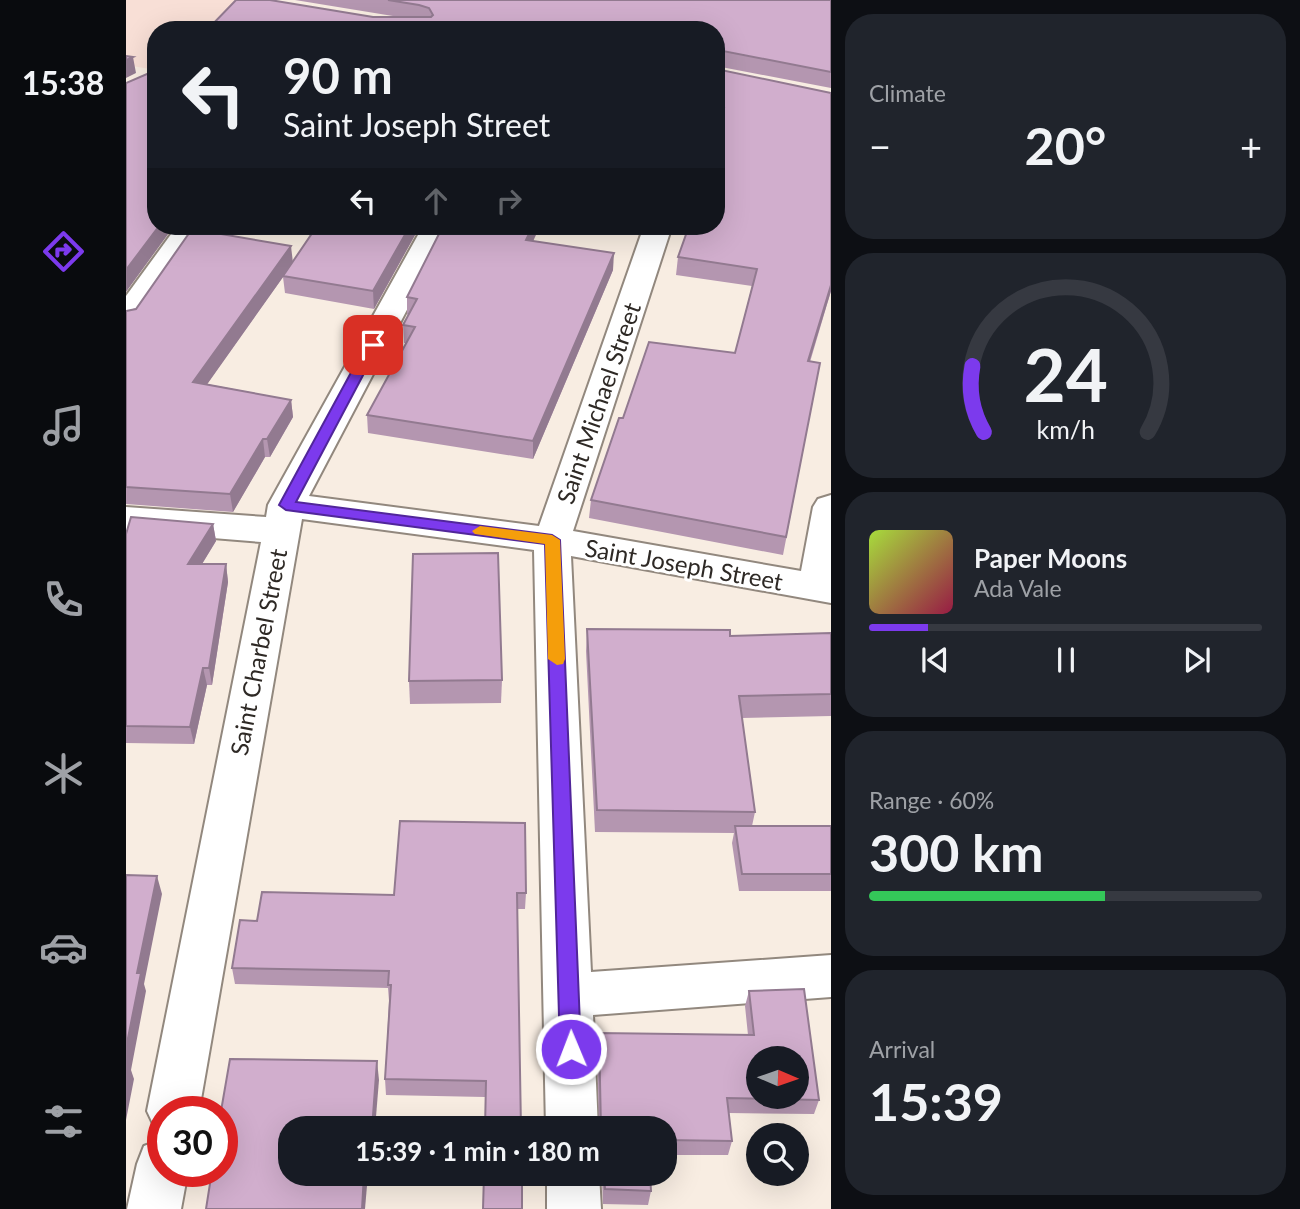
<!DOCTYPE html>
<html lang="en">
<head>
<meta charset="utf-8">
<style>
	:root { --surface:#171b24; --page:#20242c; --text:#f1f3f6; --muted:#9ea1a6; --line:#363941; --accent:#7c3aed }
	body { margin:0; font-family:Lato,sans-serif; background:var(--page); color:var(--text); height:100vh; display:flex; flex-direction:column; font-size:26px; white-space:nowrap }
	* { box-sizing:border-box; margin:0 }
	p { font-size:23px; color:var(--muted) }
	.icon { flex:none; width:38px; height:38px; fill:none; stroke:currentColor; stroke-width:2; stroke-linecap:round; stroke-linejoin:round }
	.map { position:relative; flex:1; overflow:hidden }
	.drawer { display:flex; flex-direction:column; gap:14px; padding:14px; background:#0d0f14; width:469px }
	.drawer>* { flex:none }
	.top-card { position:absolute; left:21px; top:21px; width:578px; height:214px; border-radius:28px; box-shadow:0 7px 28px #0002; background:#171b24; color:var(--text); overflow:hidden }
	.needle { width:46px; rotate:92deg }
	.tools { position:absolute; left:620px; top:1046px; display:grid; gap:14px }
	.tools a { display:grid; place-items:center; width:63px; height:63px; border-radius:50%; background:var(--surface); box-shadow:0 7px 28px #0002; font-size:35px }
	.speed { position:absolute; left:21px; top:1096px; display:flex; gap:14px; font-size:35px; font-weight:700; text-align:center }
	.speed>* { display:grid; place-content:center; width:91px; height:91px; border-radius:50%; background:var(--surface); box-shadow:0 7px 28px #0002; line-height:1 }
	.speed .limit { border:10px solid #d22; background:#fff; color:#111 }
	.pin { position:absolute; display:grid; place-items:center; width:60px; height:60px; color:#fff; margin:-30px; border-radius:14px; box-shadow:0 4px 10px #0006 }
	.me { position:absolute; width:77px; margin:-38px; rotate:359deg; stroke-linejoin:round; filter:drop-shadow(0 0 5px #0008) }
	.turn { display:flex; align-items:center; gap:24px; height:147px; padding:0 21px; font-size:32px }
	.turn .icon { width:91px; height:91px; stroke-width:2.5 }
	.turn b { display:block; font-size:49px; line-height:60px }
	.lanes { display:flex; align-items:center; height:66px; padding:0 21px; background:#0003; justify-content:center; gap:35px; direction:ltr }
	.lanes .off { opacity:.35 }
	.big { font-size:52px; font-weight:700; line-height:1.1 }
	.drawer .card { flex:1; display:flex; flex-direction:column; justify-content:center; gap:10px; min-width:0; padding:0 24px; border-radius:28px; background:var(--page) }
	.drawer .dial { align-items:center; gap:0 }
	.dial svg { height:182px; overflow:visible; fill:none; stroke:var(--line); stroke-width:7; stroke-linecap:round; text-anchor:middle }
	.dial text { fill:var(--text); stroke:none }
	.song { display:flex; align-items:center; gap:21px }
	.cover { width:84px; height:84px; border-radius:10px; background:linear-gradient(135deg,hsl(80 70% 55%),hsl(340 70% 35%)) }
	.played { height:7px; border-radius:4px; background:linear-gradient(90deg,var(--accent) 15%,var(--line) 15%) }
	.keys { display:flex; justify-content:space-around; direction:ltr }
	.heat { display:flex; justify-content:space-between; align-items:center; font-size:38px; direction:ltr }
	.charge { height:10px; border-radius:5px; background:linear-gradient(90deg,#34c759 60%,var(--line) 0) }
	.trip { position:absolute; left:152px; top:1116px; width:399px; height:70px; border-radius:28px; background:var(--surface); box-shadow:0 7px 28px #0002; font-weight:700; line-height:70px; text-align:center }
	main { display:flex; flex:1; min-height:0 }
	.tab-bar { display:flex; flex-direction:column; width:126px; justify-content:space-around; align-items:center; background:#090b0e; color:var(--muted) }
	.tab-bar .icon { width:49px; height:49px }
	.tab-bar .current { color:var(--accent) }
	.tab-bar b { font-size:32px; color:var(--text) }
	.map>svg:first-child { display:block }
</style>
</head>
<body>
<main>
<nav class="tab-bar">
<b>15:38</b>
<svg class="icon current" aria-label="directions" viewBox="0 0 24 24"><path d="M12 3l9 9-9 9-9-9zM9 14v-3h6M13 9l2 2-2 2"/></svg>
<svg class="icon" aria-label="music" viewBox="0 0 24 24"><path d="M9 18V5l10-2v13"/><circle cx="6" cy="18" r="3"/><circle cx="16" cy="16" r="3"/></svg>
<svg class="icon" aria-label="phone" viewBox="0 0 24 24"><path d="M5 4h4l2 5-3 2q2 4 5 5l2-3 5 2v4C11 20 4 13 5 4z"/></svg>
<svg class="icon" aria-label="climate" viewBox="0 0 24 24"><path d="M12 3v18M4 7l16 10M4 17L20 7"/></svg>
<svg class="icon" aria-label="car" viewBox="0 0 24 24"><path d="M5 17H2v-5l4-1 3-4h7l3 4 3 1v5h-3M9 17h6M6 11h13"/><circle cx="7" cy="17" r="2"/><circle cx="17" cy="17" r="2"/></svg>
<svg class="icon" aria-label="filters" viewBox="0 0 24 24"><path d="M4 7h16M4 17h16"/><circle cx="9" cy="7" r="2"/><circle cx="15" cy="17" r="2"/></svg>
</nav>
<div class="map">
<svg width="705" height="1209" viewBox="0 0 705 1209">
	<rect width="100%" height="100%" fill="#f8ede2"/>
	<polygon fill="#f8dfd6" points="0,0 118,0 87,30 30,30 30,70 0,65"/>
	<g fill="none" stroke-linecap="round" stroke-linejoin="round">
		<g stroke="#92887e" stroke-width="4">
			<g id="minor">
				<polygon points="51,226 80,226 11,325 0,327 0,296"/>
				<polygon points="297,226 325,226 183,496 413,526 518,226 546,226 447,531 675,571 687,507 692,499 705,495 705,603 445,556 465,972 705,955 705,997 467,1015 472,1129 420,1129 408,550 176,519 73,1111 37,1111 37,1131 29,1128 21,1111 135,542 0,531 0,507 140,517 142,505"/>
				<polygon points="37,1139 37,1171 62,1171 55,1209 1,1209 11,1164 18,1146"/>
				<polygon points="421,1174 473,1174 475,1209 421,1209"/>
			</g>
		</g>
		<use href="#minor" fill="#fff" fill-rule="evenodd"/>
	</g>
	<g fill="#b496b0">
		<polygon points="169,0 705,0 705,88 590,66 590,30 81,30 247,17 273,17"/>
		<polygon points="590,67 590,69 705,93 705,291 684,362 694,363 657,555 463,518 465,500 497,418 609,353 626,286 550,275 552,257 590,226 594,124 590,124"/>
		<polygon points="294,226 248,309 159,293 157,277 81,384 165,400 167,417 144,457 139,457 107,512 0,504 0,311 167,261"/>
		<polygon points="407,241 487,270 407,459 242,433 241,415 280,343 278,343 277,325 282,315 281,314 281,297"/>
		<polygon points="87,524 90,541 76,564 100,564 102,582 86,685 81,685 68,744 0,743 0,534"/>
		<polygon points="461,629 604,636 705,633 705,716 616,718 629,812 626,826 705,826 705,891 613,891 606,843 608,833 469,832 460,651"/>
		<polygon points="376,680 375,703 284,704 283,681"/>
		<polygon points="400,893 399,909 392,909 359,1097 260,1095 259,1079 263,1001 262,988 109,984 106,968 131,921 268,895"/>
		<polygon points="623,991 693,1100 688,1114 603,1113 606,1141 602,1155 539,1155 539,1129 473,1129 471,1048 473,1033 622,1035 619,1006"/>
		<polygon points="476,1174 524,1174 525,1191 522,1205 477,1204"/>
	</g>
	<g fill="#927a90">
		<polygon points="384,22 383,30 378,30"/>
		<polygon points="592,50 591,65 590,66 590,52"/>
		<polygon points="7,57 10,73 0,78 0,60"/>
		<polygon points="33,226 48,226 0,292 0,270"/>
		<polygon points="284,226 294,226 248,309 247,291"/>
		<polygon points="407,226 414,226 400,257 400,240"/>
		<polygon points="165,246 167,263 70,400 67,382"/>
		<polygon points="488,253 487,270 407,459 407,441"/>
		<polygon points="705,285 705,291 678,379 682,361"/>
		<polygon points="165,400 167,417 144,457 141,439"/>
		<polygon points="137,439 139,457 107,512 104,494"/>
		<polygon points="87,524 90,541 65,582 62,564"/>
		<polygon points="100,564 102,582 86,685 83,668"/>
		<polygon points="77,668 81,685 68,744 64,727"/>
		<polygon points="31,876 36,894 18,984 20,991 5,1070 8,1079 0,1120 0,1048 11,973"/>
		<polygon points="251,1061 253,1080 249,1129 246,1129"/>
		<polygon points="238,1174 242,1174 239,1209 236,1209"/>
	</g>
	<g fill="#d1aecd" stroke="#927a90" stroke-width="2" fill-rule="evenodd">
		<polygon points="110,0 144,0 247,17 305,17 307,15 303,8 293,5 262,0 705,0 705,72 592,50 590,52 590,30 431,30 384,22 378,30 81,30"/>
		<polygon points="0,56 7,57 0,60"/>
		<polygon points="30,63 30,226 33,226 0,270 0,83 28,71"/>
		<polygon points="590,67 590,69 705,93 705,285 682,361 694,363 660,537 465,500 493,418 497,418 523,342 609,353 631,269 552,257 563,226 590,226 590,142 598,108 590,107"/>
		<polygon points="191,226 284,226 247,291 157,276"/>
		<polygon points="317,226 407,226 400,240 488,253 407,441 241,415 289,327 277,325 291,299 281,297"/>
		<polygon points="66,229 165,246 67,382 165,400 141,439 137,439 104,494 0,487 0,311 10,309"/>
		<polygon points="5,517 87,524 62,564 100,564 83,668 77,668 64,727 0,726 0,534"/>
		<polygon points="372,553 376,680 283,681 287,554"/>
		<polygon points="461,629 604,630 604,636 705,633 705,694 613,696 629,812 471,810"/>
		<polygon points="274,821 399,823 400,893 391,893 395,1129 359,1129 360,1081 259,1079 265,985 262,985 263,971 106,968 114,920 131,921 136,892 268,895"/>
		<polygon points="609,826 705,826 705,874 616,874"/>
		<polygon points="0,875 31,876 11,973 15,973 0,1048"/>
		<path d="M678 989 693 1100 601 1098 606 1141 539 1140V1129H475L473 1033 628 1035 623 991ZM632 1059H670V1097H632Z"/>
		<polygon points="104,1059 251,1061 246,1129 164,1129 164,1174 238,1174 236,1209 80,1209 86,1171 96,1171 96,1111 95,1111"/>
		<polygon points="358,1174 396,1174 396,1209 357,1209"/>
		<polygon points="478,1174 524,1174 525,1191 479,1189"/>
	</g>
	<polygon fill="#7c3aed" stroke="#51269a" stroke-width="2" points="247,341 253,345 170,502 426,535 434,540 455,1049 452,1055 445,1058 437,1055 434,1049 419,544 160,510 153,505 240,345"/>
	<polygon fill="#f59e0b" points="354,526 426,535 434,540 439,659 437,664 431,665 422,659 419,544 349,534 346,531"/>
	<g text-anchor="middle" dominant-baseline="central" stroke-width="6" stroke-linejoin="round" paint-order="stroke">
		<g font-size="24" fill="#2e2925" stroke="#fff">
			<text transform="translate(472 403) rotate(-71)">Saint Michael Street</text>
			<text transform="translate(558 564) rotate(10)">Saint Joseph Street</text>
			<text transform="translate(132 652) rotate(-79)">Saint Charbel Street</text>
		</g>
	</g>
</svg>
<div class="tools">
<a><svg class="needle" viewBox="-14 -14 28 28"><path d="M0-13l5 13h-10z" fill="#e53935"/><path d="M0 13l5-13h-10z" fill="#9ea1a6"/></svg></a>
<a><svg class="icon" aria-label="search" viewBox="0 0 24 24"><circle cx="10" cy="10" r="6"/><path d="M15 15l6 6"/></svg></a>
</div>
<div class="speed"><div class="limit">30</div></div>
<div class="pin" style="left:247px;top:345px;background:#d93025"><svg class="icon" aria-label="arrive" viewBox="0 0 24 24"><path d="M6 21V4h12l-3 4 3 4H6"/></svg></div>
<svg class="me" style="left:445px;top:1049px" viewBox="-20 -20 40 40"><circle r="17" fill="#7c3aed" stroke="#fff" stroke-width="3"/><path d="M0-11L8 9 0 5-8 9z" fill="#fff"/></svg>
<div class="trip">15:39 · 1 min · 180 m</div>
<div class="top-card">
<div class="turn"><svg class="icon" aria-label="left" viewBox="0 0 24 24"><path d="M17 20v-9H6M10 6l-5 5 5 5"/></svg><div><b>90 m</b>Saint Joseph Street</div></div>
<div class="lanes"><svg class="icon" aria-label="left" viewBox="0 0 24 24"><path d="M17 20v-9H6M10 6l-5 5 5 5"/></svg><svg class="icon off" aria-label="ahead" viewBox="0 0 24 24"><path d="M12 20V5M6 11l6-6 6 6"/></svg><svg class="icon off" aria-label="right" viewBox="0 0 24 24"><path d="M7 20v-9h11M14 6l5 5-5 5"/></svg></div>
</div>
</div>
<section class="drawer">
<div class="card"><p>Climate</p>
<div class="heat"><a>−</a><b class="big">20°</b><a>+</a></div>
</div>
<div class="card dial"><svg viewBox="0 0 100 80">
<path d="M14 69A42 42 0 1 1 86 69"/>
<path d="M14 69A42 42 0 0 1 9 40" stroke="#7c3aed"/>
<text x="50" y="56" font-size="32" font-weight="700">24</text>
<text x="50" y="72" font-size="11">km/h</text>
</svg></div>
<div class="card">
<div class="song"><i class="cover"></i><div><b>Paper Moons</b><p>Ada Vale</p></div></div>
<div class="played"></div>
<div class="keys"><svg class="icon" aria-label="previous" viewBox="0 0 24 24"><path d="M18 5L8 12l10 7zM5 5v14"/></svg><svg class="icon" aria-label="pause" viewBox="0 0 24 24"><path d="M8 5v14M16 5v14"/></svg><svg class="icon" aria-label="next" viewBox="0 0 24 24"><path d="M6 5l10 7-10 7zM19 5v14"/></svg></div>
</div>
<div class="card"><p>Range · 60%</p><b class="big">300 km</b><div class="charge"></div></div>
<div class="card"><p>Arrival</p><b class="big">15:39</b></div>
</section>
</main>
</body>
</html>
